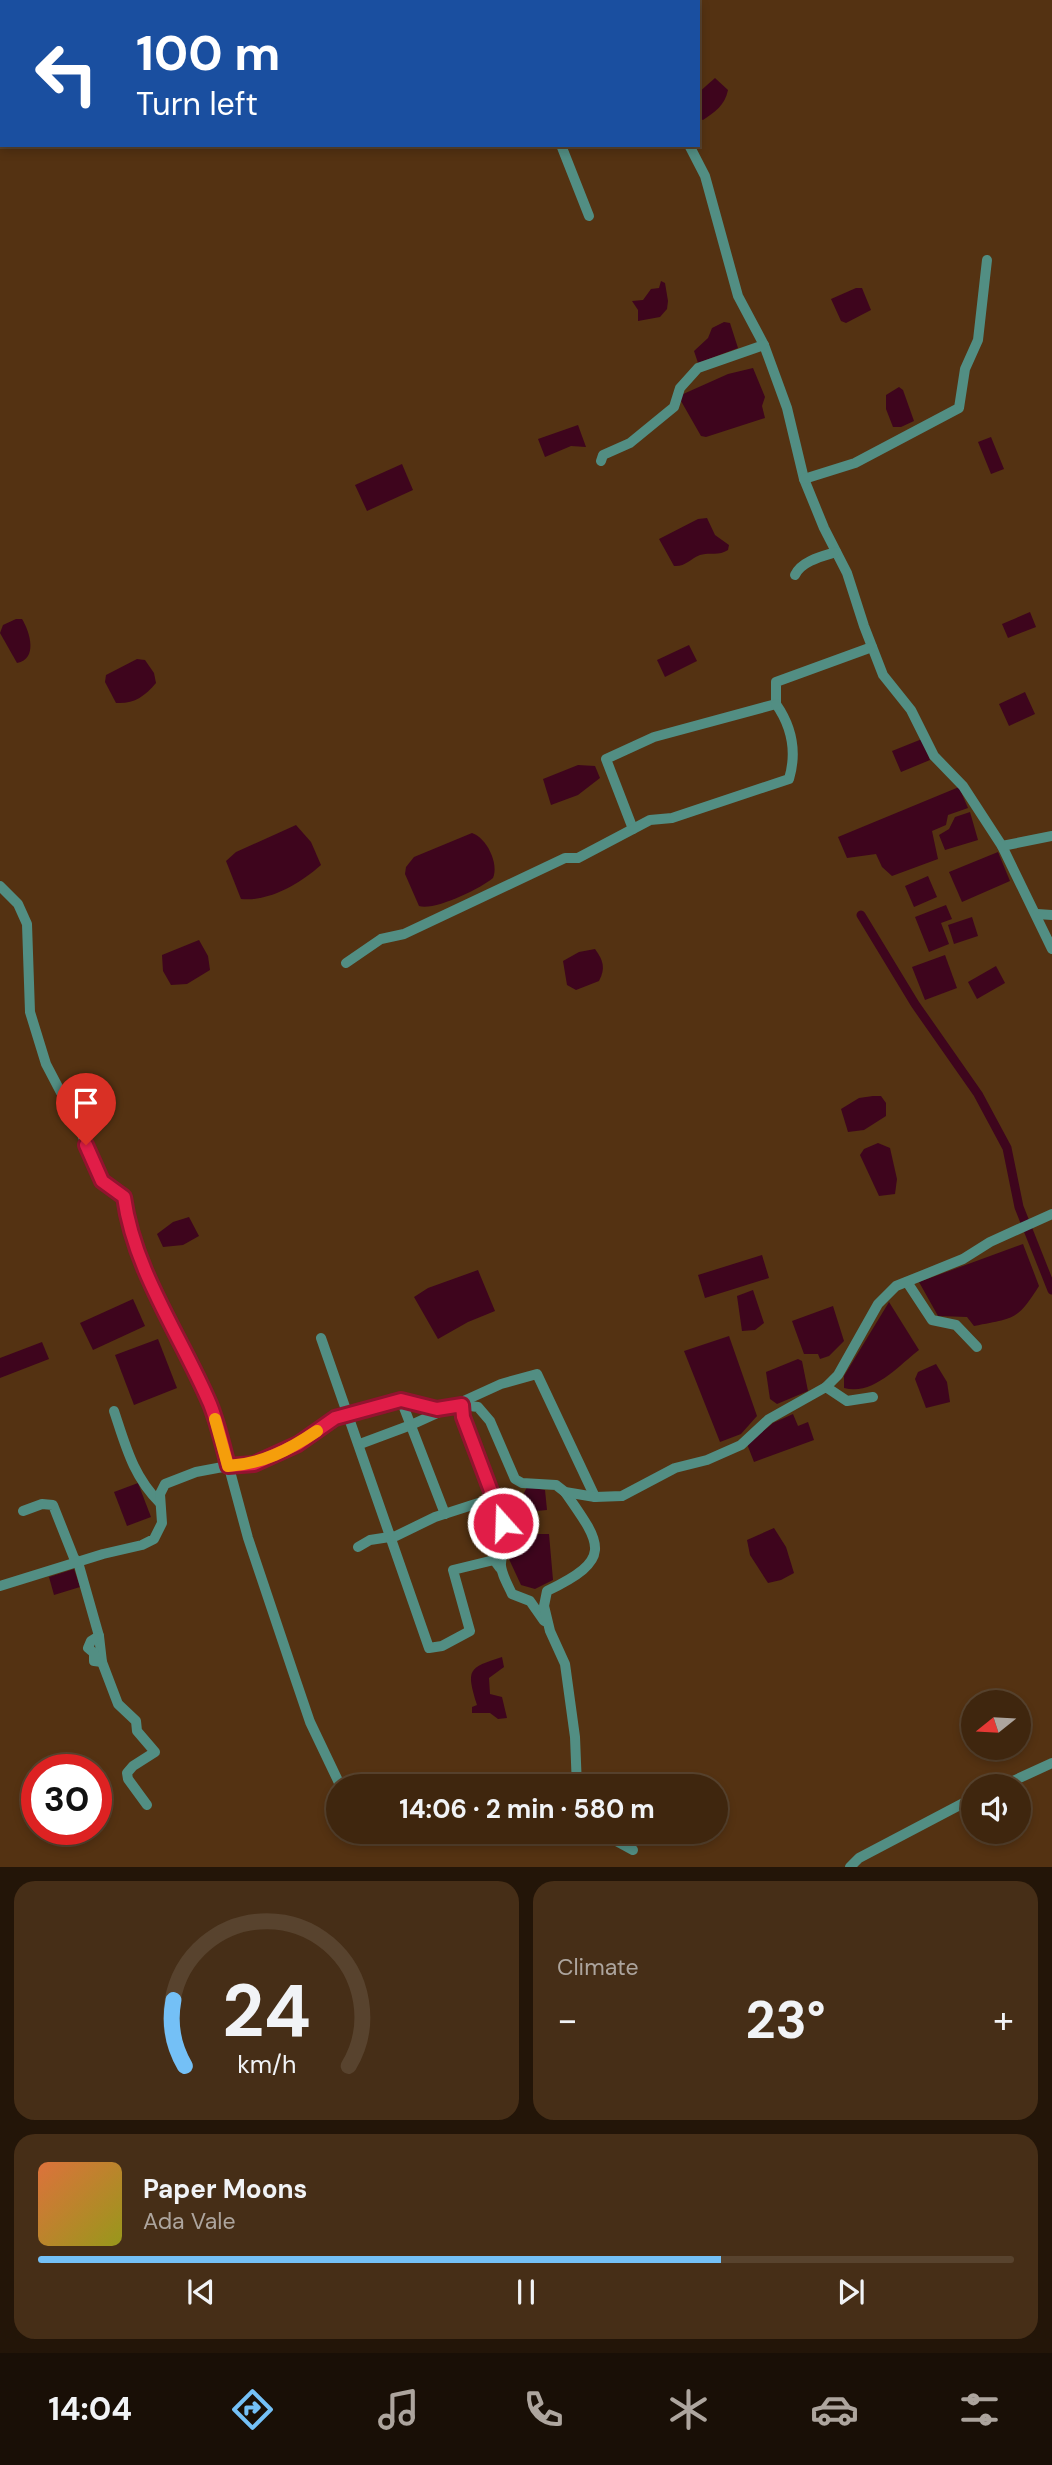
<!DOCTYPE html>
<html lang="en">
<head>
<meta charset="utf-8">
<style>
	:root { --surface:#3f260e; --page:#462e17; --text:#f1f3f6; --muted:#ada59e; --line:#58432e; --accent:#74c0f6 }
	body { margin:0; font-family:"DM Sans",sans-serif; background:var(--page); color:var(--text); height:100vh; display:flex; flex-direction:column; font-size:26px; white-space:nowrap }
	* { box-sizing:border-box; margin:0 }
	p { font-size:23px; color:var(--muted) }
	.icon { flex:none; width:38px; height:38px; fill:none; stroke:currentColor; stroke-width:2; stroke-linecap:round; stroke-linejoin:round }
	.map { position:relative; height:1867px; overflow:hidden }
	.drawer { display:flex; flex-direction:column; gap:14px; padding:14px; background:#231508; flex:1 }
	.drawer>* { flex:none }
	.banner { position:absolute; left:0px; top:0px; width:700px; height:147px; box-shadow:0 4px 10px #0003,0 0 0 2px var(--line); background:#1a4fa0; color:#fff; overflow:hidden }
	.needle { width:46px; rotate:252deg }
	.buttons { position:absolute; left:961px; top:1690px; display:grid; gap:14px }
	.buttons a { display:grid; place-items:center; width:70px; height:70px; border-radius:50%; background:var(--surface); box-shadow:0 4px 10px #0003,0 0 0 2px var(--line); font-size:35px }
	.speed { position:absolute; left:21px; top:1754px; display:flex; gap:14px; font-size:35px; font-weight:700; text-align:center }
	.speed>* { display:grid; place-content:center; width:91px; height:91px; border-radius:50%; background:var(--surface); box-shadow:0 4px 10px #0003,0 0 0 2px var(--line); line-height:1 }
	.speed .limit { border:10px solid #d22; background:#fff; color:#111 }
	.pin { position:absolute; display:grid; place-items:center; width:60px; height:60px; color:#fff; margin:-72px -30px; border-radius:50% 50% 50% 0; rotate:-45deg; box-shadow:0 0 7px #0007 }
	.pin .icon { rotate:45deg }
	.me { position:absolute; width:77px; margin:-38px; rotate:340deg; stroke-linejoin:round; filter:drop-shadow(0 0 5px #0008) }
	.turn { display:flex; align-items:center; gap:24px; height:147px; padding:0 21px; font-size:32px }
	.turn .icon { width:91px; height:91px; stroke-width:2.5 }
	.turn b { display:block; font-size:49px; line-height:60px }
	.big { font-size:52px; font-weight:700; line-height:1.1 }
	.drawer .widget { flex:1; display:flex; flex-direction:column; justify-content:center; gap:10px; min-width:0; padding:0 24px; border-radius:21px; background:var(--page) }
	.drawer .dial { align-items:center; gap:0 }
	.dial svg { height:182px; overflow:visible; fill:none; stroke:var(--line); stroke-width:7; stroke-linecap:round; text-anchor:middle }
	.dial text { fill:var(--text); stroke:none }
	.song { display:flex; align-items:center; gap:21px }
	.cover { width:84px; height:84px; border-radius:10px; background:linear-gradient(135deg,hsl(20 70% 55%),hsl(60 70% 35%)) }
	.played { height:7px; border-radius:4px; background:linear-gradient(90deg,var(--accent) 70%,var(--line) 70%) }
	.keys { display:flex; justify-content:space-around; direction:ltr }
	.heat { display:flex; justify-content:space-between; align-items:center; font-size:38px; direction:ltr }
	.drawer .tiles { flex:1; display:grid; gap:14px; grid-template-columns:1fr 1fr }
	.widget:last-child { grid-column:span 2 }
	.trip { position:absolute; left:326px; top:1774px; width:402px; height:70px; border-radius:35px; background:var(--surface); box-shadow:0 4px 10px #0003,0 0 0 2px var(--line); font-weight:700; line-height:70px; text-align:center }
	.dock { display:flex; height:112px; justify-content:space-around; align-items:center; background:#190f06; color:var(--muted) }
	.dock .icon { width:49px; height:49px }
	.dock .current { color:var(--accent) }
	.dock b { font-size:32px; color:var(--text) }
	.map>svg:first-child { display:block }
</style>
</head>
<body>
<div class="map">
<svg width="1052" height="1867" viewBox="0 0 1052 1867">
	<rect width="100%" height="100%" fill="#543212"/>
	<g fill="#3e051d">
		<path d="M715 78 728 90C725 105 715 112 703 120L698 118V93Z"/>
		<polygon points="661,281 665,283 668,301 667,309 660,317 638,321 638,310 632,301 643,300 651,289 659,288"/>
		<polygon points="856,288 862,288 871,310 846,323 841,321 831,299"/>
		<polygon points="724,322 730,323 738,348 698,363 694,351 708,338 712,328"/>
		<polygon points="753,368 765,397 762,406 765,418 706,437 701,436 681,401 681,395 728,374"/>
		<polygon points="899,387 903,390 914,421 901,427 893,427 886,409 886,395"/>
		<polygon points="578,425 586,447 571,446 545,457 538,439"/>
		<polygon points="991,437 1004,469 991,474 978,442"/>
		<polygon points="402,464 413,490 367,511 355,485"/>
		<path d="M707 518 715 535 729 545 728 550C719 556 710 552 700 555 690 559 685 567 674 566L659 539 698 519Z"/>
		<polygon points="1030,612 1036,627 1008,638 1002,624"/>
		<path d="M16 619H22C30 632 38 659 17 663L0 633 3 625Z"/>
		<polygon points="689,645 697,661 665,677 657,660"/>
		<path d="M137 659 145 660 154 673 156 683C144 697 134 704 116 703L105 682 106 675Z"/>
		<polygon points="1025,692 1035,714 1009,726 999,704"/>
		<polygon points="922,739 930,760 901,772 892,751"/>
		<polygon points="578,765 595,766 600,778 578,795 551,805 543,779"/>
		<polygon points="959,787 968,808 948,815 946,825 932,831 938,859 892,876 882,867 876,854 847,858 838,837"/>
		<polygon points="970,812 978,840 945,850 939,835 949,829 955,817"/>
		<path d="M296 825 311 842 321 865C301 883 269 902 241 899L226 861 236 852Z"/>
		<path d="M472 833C487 838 499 864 493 878 480 889 434 911 419 906L405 874 406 867 414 857Z"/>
		<polygon points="998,852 1010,881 962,902 949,872"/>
		<polygon points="928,876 937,897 914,907 905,886"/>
		<polygon points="946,905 952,919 941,923 949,944 929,952 915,917"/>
		<polygon points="972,917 978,936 954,944 948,925"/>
		<polygon points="199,940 208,956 210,970 187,984 171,985 163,971 162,955"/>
		<path d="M595 949C603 960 606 968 599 981L576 990 567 985 563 961 579 952Z"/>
		<polygon points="945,955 957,988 925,1000 912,967"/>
		<polygon points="996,966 1005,983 977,999 968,982"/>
		<polygon points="873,1096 881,1096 886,1103 886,1116 864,1130 848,1132 841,1109 859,1098"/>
		<polygon points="878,1143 890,1148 897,1179 895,1194 879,1196 860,1155 864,1149"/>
		<polygon points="189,1217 199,1236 183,1245 163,1247 157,1234 173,1222"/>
		<path d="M1023 1244 1039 1286C1017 1321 1014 1318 974 1326L967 1317 938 1316 919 1282Z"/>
		<polygon points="762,1255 769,1278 705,1298 698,1275"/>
		<polygon points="478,1270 495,1311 468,1322 438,1339 414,1297 428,1288"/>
		<polygon points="753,1290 764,1323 755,1330 742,1331 737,1296"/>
		<polygon points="133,1299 145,1326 93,1350 80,1323"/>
		<path d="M889 1302 919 1350C898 1366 873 1396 844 1388V1376Z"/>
		<polygon points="833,1306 844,1341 829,1356 820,1359 818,1354 804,1354 792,1321"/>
		<polygon points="729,1336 757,1416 741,1434 720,1442 684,1351"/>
		<polygon points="158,1339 177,1388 134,1405 115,1355"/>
		<polygon points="42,1342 49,1359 0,1378 0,1358"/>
		<polygon points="798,1359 802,1361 808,1391 777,1404 770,1399 766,1372"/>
		<polygon points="936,1364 947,1382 950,1402 926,1408 915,1379 918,1372"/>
		<polygon points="793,1414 798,1426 808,1422 814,1440 754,1462 747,1444 773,1423"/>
		<polygon points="138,1483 151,1517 127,1526 114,1492"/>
		<polygon points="527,1487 545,1490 547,1510 526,1512 524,1493"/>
		<polygon points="774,1528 786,1547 794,1573 781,1580 768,1583 750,1555 747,1540"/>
		<polygon points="538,1534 549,1534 553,1580 535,1589 521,1585 508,1557"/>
		<polygon points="74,1569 80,1587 54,1595 49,1577"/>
		<path d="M502 1657 504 1667 489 1678 490 1694 502 1697 507 1718 498 1719 490 1713H472V1707L477 1705C466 1669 468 1668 502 1657Z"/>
	</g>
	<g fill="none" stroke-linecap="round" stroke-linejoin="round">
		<polyline stroke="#3e051d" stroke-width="9" points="861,915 915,1004 978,1094 1007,1148 1019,1207 1052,1290"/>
		<g stroke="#528e83" stroke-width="10">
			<polyline points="361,0 362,2"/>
			<polyline points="682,0 682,2"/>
			<polyline points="561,145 589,216"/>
			<polyline points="689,145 705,176 738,296 764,345 787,408 804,479 824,528 847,573 864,626 883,675 911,710 934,756 963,786 1002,846 1052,949"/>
			<polyline points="601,461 603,455 630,443 674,407 680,388 698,368 764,345"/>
			<polyline points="804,479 855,463 959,408 965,369 978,340 987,260"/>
			<path d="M795 575C801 561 823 556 836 552"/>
			<polyline points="633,829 606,759 654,737 776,704 776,682 872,647"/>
			<polyline points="1002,846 1052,836"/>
			<polyline points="0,886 18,904 27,924 30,1012 46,1064 79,1127 101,1181 124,1197 128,1227 217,1423 248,1538 293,1672 310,1722 341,1787"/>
			<polyline points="1037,914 1052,915"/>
			<path d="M346 963 381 939 404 934 565 858H578L650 820 672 818 789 779C797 752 792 727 776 704"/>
			<polyline points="907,1282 932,1320 956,1325 977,1347"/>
			<polyline points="321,1338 429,1648 442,1646 470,1631 453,1570 494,1560 500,1568"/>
			<polyline points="826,1387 838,1375 878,1304 896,1286 963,1259 990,1242 1052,1214"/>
			<polyline points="401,1400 445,1514"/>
			<path d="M462 1405 463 1417 509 1540C496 1565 500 1569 512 1594L530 1601 544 1621"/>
			<path d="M114 1411C126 1447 133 1476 160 1503"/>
			<polyline points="360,1444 411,1425 501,1384 537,1374 595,1497"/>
			<path d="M565 1492C603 1546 613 1559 547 1591L544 1606 550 1631 565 1664 575 1737 577 1787"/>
			<polyline points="23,1511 42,1504 53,1505 74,1558 78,1562 99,1636 102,1662 118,1704 136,1721 137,1731 155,1752 133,1766 127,1773 128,1779 147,1805"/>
			<polyline points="358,1547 370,1540 396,1536 435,1517 494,1498"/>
			<polyline points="0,1586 103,1554 142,1545 154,1539 162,1523 160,1494 165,1484 196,1472 228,1466 254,1464 298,1444 335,1418 401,1400 437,1409 462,1405 478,1407 490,1421 515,1479 522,1483 556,1485 565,1492 595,1497 622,1496 675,1468 707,1460 741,1445 769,1419 826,1387 847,1401 873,1397"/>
			<polyline points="99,1636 91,1641 88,1648 94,1653 94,1661 102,1662"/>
			<polyline points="371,1787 383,1783"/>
			<polyline points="1000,1787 1052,1763"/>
			<polyline points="600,1832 633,1850"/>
			<polyline points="850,1867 859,1858 973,1798"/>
		</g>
		<g stroke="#9a7e65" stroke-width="2.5">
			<polyline points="84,2 86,0"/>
			<polyline points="0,72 2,70"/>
		</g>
	</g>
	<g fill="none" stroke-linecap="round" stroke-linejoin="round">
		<g stroke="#92132f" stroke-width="18">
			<path id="route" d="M86 1145 102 1181 124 1197C134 1271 181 1336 210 1404 218 1424 223 1445 228 1466L254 1464 298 1444 335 1418 401 1400 437 1409 462 1405 463 1417 503 1523"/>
		</g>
		<use href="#route" stroke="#e11d48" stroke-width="12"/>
		<path stroke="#f59e0b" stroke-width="12" d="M215 1419 228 1466C262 1464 289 1450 317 1431"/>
	</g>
</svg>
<div class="buttons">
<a><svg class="needle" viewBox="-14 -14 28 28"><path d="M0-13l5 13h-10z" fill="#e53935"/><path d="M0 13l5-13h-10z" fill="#ada59e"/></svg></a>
<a><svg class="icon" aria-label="sound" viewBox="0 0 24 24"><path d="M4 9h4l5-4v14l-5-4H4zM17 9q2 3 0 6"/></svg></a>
</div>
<div class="speed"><div class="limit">30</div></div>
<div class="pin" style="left:86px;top:1145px;background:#d93025"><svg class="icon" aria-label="arrive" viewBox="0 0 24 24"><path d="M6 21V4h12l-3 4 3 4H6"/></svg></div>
<svg class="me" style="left:503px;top:1523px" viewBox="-20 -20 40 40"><circle r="17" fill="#e11d48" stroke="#fff" stroke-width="3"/><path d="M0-11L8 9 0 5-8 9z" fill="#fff"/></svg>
<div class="trip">14:06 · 2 min · 580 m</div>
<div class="banner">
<div class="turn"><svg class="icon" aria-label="left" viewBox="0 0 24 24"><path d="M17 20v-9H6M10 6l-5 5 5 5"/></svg><div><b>100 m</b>Turn left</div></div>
</div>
</div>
<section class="drawer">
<div class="tiles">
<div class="widget dial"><svg viewBox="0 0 100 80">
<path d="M14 69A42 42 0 1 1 86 69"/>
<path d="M14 69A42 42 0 0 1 9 40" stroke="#74c0f6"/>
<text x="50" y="56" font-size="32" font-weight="700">24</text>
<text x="50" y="72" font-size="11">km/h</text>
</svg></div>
<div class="widget"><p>Climate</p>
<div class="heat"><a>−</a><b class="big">23°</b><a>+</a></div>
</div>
<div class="widget">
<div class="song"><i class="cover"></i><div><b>Paper Moons</b><p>Ada Vale</p></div></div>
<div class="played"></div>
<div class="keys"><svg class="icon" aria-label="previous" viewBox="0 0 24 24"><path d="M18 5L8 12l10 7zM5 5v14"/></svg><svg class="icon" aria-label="pause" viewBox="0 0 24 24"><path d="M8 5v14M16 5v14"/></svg><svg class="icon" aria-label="next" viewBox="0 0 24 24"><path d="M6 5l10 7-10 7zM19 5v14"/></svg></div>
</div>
</div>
</section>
<nav class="dock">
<b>14:04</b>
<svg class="icon current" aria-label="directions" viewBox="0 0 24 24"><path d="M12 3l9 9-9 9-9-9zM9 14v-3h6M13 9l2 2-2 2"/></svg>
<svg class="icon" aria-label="music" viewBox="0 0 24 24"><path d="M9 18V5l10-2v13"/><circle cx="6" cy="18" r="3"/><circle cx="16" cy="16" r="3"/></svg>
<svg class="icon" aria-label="phone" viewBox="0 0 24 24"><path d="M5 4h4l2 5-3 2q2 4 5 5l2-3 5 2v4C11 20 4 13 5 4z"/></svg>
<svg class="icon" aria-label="climate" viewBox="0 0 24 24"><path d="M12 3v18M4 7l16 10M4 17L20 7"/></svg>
<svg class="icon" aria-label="car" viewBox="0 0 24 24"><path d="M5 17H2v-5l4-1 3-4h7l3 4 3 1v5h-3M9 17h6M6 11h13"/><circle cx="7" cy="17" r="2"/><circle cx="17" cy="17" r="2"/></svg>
<svg class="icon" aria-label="filters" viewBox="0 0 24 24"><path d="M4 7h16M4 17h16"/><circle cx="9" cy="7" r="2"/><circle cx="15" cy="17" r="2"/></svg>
</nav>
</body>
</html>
